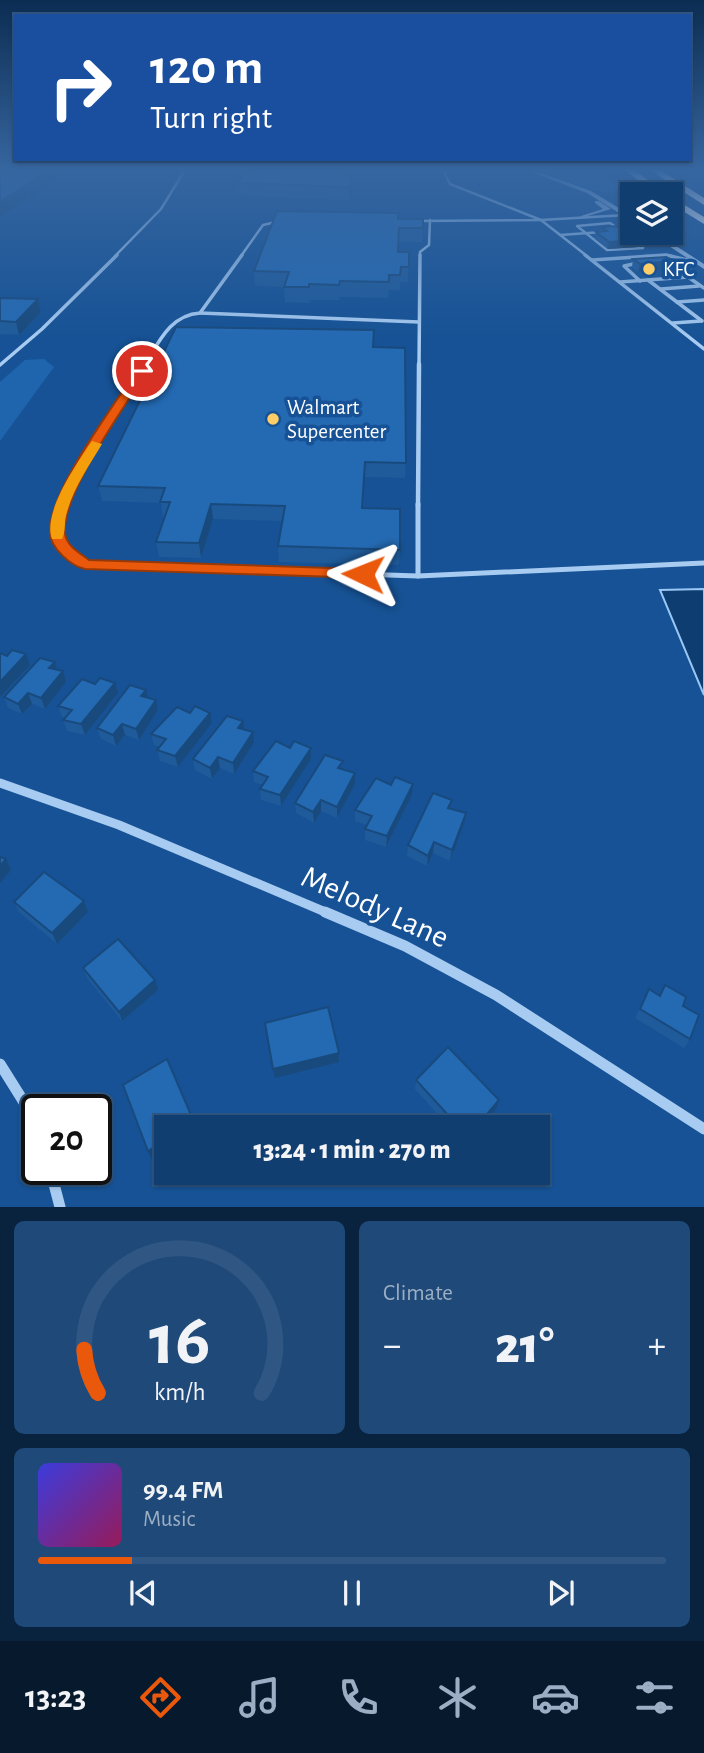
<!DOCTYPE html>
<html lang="en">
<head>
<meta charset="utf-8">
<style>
	:root { --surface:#103e70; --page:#1e4978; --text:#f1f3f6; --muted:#9caec3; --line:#305783; --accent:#ea580c }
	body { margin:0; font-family:"Alegreya Sans",sans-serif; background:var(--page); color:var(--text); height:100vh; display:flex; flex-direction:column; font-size:26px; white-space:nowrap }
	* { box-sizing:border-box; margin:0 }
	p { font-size:23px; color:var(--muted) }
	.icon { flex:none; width:38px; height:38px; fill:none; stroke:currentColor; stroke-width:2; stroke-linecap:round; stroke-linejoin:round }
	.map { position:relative; height:1207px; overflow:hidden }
	.details { display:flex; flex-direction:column; gap:14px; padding:14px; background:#09223e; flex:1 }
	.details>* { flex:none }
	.top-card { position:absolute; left:14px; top:14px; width:677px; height:147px; border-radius:0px; box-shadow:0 2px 5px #0004,0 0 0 2px var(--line); background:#1a4fa0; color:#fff; overflow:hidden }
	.buttons { position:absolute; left:620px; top:182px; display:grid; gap:14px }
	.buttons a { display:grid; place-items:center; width:63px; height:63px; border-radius:0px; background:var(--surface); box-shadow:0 2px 5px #0004,0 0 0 2px var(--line); font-size:35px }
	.speed { position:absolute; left:21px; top:1094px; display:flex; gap:14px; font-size:35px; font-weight:700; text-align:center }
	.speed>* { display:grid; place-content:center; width:91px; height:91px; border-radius:50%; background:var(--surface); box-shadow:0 2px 5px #0004,0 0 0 2px var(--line); line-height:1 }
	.speed .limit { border:4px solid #111; border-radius:10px; background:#fff; color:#111 }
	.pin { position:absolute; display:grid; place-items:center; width:60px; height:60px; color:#fff; margin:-30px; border:4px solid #fff; border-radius:50%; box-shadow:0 2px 7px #0007 }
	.me { position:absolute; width:77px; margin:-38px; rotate:272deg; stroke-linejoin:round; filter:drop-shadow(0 0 5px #0008) }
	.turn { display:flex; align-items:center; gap:24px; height:147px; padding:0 21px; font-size:32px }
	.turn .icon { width:91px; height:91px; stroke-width:2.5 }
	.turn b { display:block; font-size:49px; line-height:60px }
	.big { font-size:52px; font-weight:800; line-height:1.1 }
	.details .card { flex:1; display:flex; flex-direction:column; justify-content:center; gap:10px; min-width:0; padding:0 24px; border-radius:10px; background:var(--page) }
	.details .dial { align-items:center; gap:0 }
	.dial svg { height:182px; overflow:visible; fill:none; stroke:var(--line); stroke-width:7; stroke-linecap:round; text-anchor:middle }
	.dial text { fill:var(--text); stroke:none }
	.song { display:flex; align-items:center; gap:21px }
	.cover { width:84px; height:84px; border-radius:10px; background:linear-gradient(135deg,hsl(240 70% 55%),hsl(330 70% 35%)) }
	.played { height:7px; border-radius:4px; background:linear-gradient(90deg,var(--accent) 15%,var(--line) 15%) }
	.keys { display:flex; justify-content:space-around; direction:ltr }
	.heat { display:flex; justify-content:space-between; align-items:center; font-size:38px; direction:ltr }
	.details .tiles { flex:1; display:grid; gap:14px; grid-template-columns:1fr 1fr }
	.card:last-child { grid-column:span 2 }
	.trip { position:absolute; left:154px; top:1115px; width:396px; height:70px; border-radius:0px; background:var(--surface); box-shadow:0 2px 5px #0004,0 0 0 2px var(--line); font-weight:800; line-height:70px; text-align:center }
	.tab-bar { display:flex; height:112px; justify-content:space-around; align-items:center; background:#06192d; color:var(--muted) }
	.tab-bar .icon { width:49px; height:49px }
	.tab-bar .on { color:var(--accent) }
	.tab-bar b { font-size:32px; color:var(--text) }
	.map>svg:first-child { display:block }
</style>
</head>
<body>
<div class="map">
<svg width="704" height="1207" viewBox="0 0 704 1207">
	<rect width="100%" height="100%" fill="#165295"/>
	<g fill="#1e65ae">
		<path d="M539 170H610L607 179 621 189C600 200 561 177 539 170Z"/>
		<polygon points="44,359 54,367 0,441 0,382 25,360"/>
	</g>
	<polygon fill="#0e3d72" stroke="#99c7f4" stroke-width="2" points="704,589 704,695 660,590"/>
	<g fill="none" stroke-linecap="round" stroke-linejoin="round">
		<g stroke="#a7cbf1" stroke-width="2.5">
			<polyline points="448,170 444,172 450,184 541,220 587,256"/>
			<polyline points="416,221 541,220 626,215"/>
			<polygon points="610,223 643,245 643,248 607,250 577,226"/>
			<polyline points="560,235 602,232"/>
			<polyline points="115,256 161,209 185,170"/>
			<polyline points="241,256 263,225 280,221"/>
			<polyline points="420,256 420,252 429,245 430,220"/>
			<polyline points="645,256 672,256"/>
		</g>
		<g stroke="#a7cbf1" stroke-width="3.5">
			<polyline points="585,255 704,349"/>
			<polyline points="592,260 666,255 696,262"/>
			<polyline points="668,262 688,277"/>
			<polyline points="638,263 624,266 640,281"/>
			<polyline points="648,280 702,321"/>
			<polyline points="620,282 688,277 704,288"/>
			<polyline points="661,289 699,286"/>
			<polyline points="677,302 704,300"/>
			<polyline points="200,313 419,322"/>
			<polyline points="673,323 701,321"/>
			<polyline points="0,365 42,329 117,255"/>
			<path d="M144 366C159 342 170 315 200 313L242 255"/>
			<polyline points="419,366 420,255"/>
		</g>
		<g stroke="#a7cbf1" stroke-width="4.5">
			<polyline points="63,506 84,461 145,364"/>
			<polyline points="418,506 419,364"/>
		</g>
		<g stroke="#a7cbf1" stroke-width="5">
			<polyline points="64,504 59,515 58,539 85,565 418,576 704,563"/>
			<polyline points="418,576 418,504"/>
		</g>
		<polyline stroke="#a7cbf1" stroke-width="9" points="0,783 119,825 330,914"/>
		<g stroke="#a7cbf1" stroke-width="11">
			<polyline points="325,912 405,946 496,995 704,1129"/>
			<polyline points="0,1064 37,1123"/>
			<polyline points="50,1169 60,1207"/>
		</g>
		<g fill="#a7cbf1" fill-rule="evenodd">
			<polygon points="526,170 533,170 591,191 632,216 632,221 587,193"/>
			<polygon points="595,201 599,201 611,209 581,218 581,216 603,209 595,203"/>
			<polygon points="649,233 656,233 704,264 704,269"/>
		</g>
		<g fill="#fff" fill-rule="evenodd">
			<polygon points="624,170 634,170 668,194 657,194"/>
			<polygon points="650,170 660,170 704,198 704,205"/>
			<polygon points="670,196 704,217 704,224 670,203"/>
		</g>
	</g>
	<g fill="#1f5b9a">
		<polygon points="245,170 348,170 347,176 351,189 349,200 239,196 238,183"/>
		<polygon points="398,219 423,228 422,242 398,242 398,252 409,252 408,283 400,282 400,290 389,290 388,298 340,297 339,300 310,300 309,303 285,302 284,287 255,286 254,271"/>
		<polygon points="602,227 638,247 608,249 595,239 596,232 601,232"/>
		<polygon points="633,259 672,269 638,272 632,267"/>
		<polygon points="0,298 38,299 41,312 19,335 0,334"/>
		<polygon points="374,347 406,463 405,478 364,477 363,508 400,550 399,565 279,562 278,546 282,521 213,519 201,558 159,557 156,542 165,517 163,517 161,503 102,501 98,486"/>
		<polygon points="55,662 57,670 66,682 45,709 32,704 22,714 8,708 4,697"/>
		<polygon points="118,693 85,735 67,731 63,720 65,718 62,717 58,706"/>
		<polygon points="148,698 156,700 158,710 139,740 125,735 116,746 101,739 97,728"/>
		<polygon points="212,723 178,767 160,761 157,750 160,747 154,745 151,734"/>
		<polygon points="254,743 234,774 220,768 212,779 195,770 193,759"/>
		<polygon points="290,748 311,748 311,759 281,806 261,800 260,789 263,785 254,782 253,771"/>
		<polygon points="343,770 355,784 337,818 321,811 314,823 296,813 295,803"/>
		<polygon points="412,795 386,847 365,840 365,829 367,825 355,821 355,810"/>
		<polygon points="451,809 466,813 464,824 450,861 433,853 427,866 407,856 408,845"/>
		<polygon points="84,901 88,912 57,944 19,912 14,902"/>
		<polygon points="83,968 158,990 122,1021 87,978"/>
		<polygon points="665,985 683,1006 690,1039 684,1048 635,1018 649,989 659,996"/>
		<polygon points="416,1080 496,1109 481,1127 449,1127 415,1089"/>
	</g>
	<g fill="#194a7d">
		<polygon points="50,170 58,170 59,178 0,217 0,202"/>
		<polygon points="351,177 351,189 349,200 349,187"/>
		<polygon points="640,240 638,247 608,249 609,242"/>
		<polygon points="674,261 672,269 638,272 640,264"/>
		<polygon points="38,299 41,312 19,335 16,322"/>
		<polygon points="211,504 213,519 201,558 199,543"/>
		<polygon points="26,654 30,665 0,697 0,682"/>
		<polygon points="55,662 58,673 49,668"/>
		<polygon points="63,671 66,682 45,709 41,698"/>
		<polygon points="115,683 118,693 85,735 81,724"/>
		<polygon points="146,690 149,701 141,696"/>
		<polygon points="28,693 32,704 22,714 18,704"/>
		<polygon points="156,700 158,710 139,740 136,729"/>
		<polygon points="210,713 212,723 178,767 175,756"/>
		<polygon points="243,721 245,732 238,728"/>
		<polygon points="122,724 125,735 116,746 113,735"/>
		<polygon points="253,732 254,743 234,774 233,763"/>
		<polygon points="311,748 311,759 281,806 280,795"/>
		<polygon points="218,757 220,768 212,779 210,768"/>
		<polygon points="355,773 355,784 337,818 337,807"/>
		<polygon points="413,784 412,795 386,847 387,836"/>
		<polygon points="321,800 321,811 314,823 313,812"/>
		<polygon points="466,813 464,824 450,861 452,850"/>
		<polygon points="434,842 433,853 427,866 428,856"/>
		<polygon points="6,859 11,870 0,883 0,866"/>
		<polygon points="84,901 88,912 57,944 52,933"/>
		<polygon points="155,980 158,990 122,1021 119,1012"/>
		<polygon points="339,1053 339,1062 275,1078 273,1069"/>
		<polygon points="499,1100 496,1109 481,1127 476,1127"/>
		<polygon points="194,1122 196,1127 187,1127"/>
		<polygon points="166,1140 166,1151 152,1160 148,1151"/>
	</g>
	<g fill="#246ab3" stroke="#194a7d" stroke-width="2">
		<polygon points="0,170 50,170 0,202"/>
		<polygon points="245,170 346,170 345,176 351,177 349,187 238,183"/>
		<polygon points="277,211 398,213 398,219 423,219 423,228 399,228 398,252 409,252 409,267 401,267 400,275 389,275 389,282 340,281 339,285 309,284 309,287 284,287 289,272 254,271"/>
		<polygon points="618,226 640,240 609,242 596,232 607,231 602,227"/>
		<polygon points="666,257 674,261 640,264 633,259"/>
		<polygon points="0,298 38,299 16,322 0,321"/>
		<polygon points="176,327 374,330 373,347 405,348 406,463 365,462 362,508 400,509 400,550 278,546 285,506 211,504 199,543 156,542 170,502 160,502 165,488 98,486"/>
		<polygon points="12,650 26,654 0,682 0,653 7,656"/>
		<polygon points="40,658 55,662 49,668 63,671 41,698 28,693 18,704 4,697"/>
		<polygon points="100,678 115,683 81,724 63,720 72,710 58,706 82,679 95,684"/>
		<polygon points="130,685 146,690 141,696 156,700 136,729 122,724 113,735 97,728"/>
		<polygon points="195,706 210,713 175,756 157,750 166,739 151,734 177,707 190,713"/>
		<polygon points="227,716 243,721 238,728 253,732 233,763 218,757 210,768 193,759"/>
		<polygon points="276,741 290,748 294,741 311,748 280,795 260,789 268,777 253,771"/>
		<polygon points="325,755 343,761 338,768 355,773 337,807 321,800 313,812 295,803"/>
		<polygon points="395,777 413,784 387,836 365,829 372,816 355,810 376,778 391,785"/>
		<polygon points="433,793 452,800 448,808 466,813 452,850 434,842 428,856 408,845"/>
		<polygon points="0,857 6,859 0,866"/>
		<polygon points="44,872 84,901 52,933 14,902"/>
		<polygon points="118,939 155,980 119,1012 83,968"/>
		<polygon points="665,985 686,997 683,1006 699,1015 690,1039 640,1009 649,989 660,996"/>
		<polygon points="328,1007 339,1053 273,1069 265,1023"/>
		<polygon points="448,1047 499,1100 476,1127 459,1127 416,1080"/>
		<polygon points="167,1059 194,1122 187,1127 166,1127 166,1140 148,1151 123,1085"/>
	</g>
	<linearGradient id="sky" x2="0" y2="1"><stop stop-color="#0c2d52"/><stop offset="0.5" stop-color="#3666a0"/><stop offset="1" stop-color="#3666a0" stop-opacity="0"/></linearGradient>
	<rect width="704" height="339" fill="url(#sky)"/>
	<path fill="#ea580c" stroke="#983908" stroke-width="2" d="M142 368 147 371C125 407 61 494 65 533 66 546 80 553 89 560L363 569 371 574 368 578 85 569C71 566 50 548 50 532 50 489 112 409 136 371Z"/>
	<path fill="#f59e0b" d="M92 441 102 444C89 466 72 490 66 516 64 524 66 531 62 539H52C42 513 77 463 92 441Z"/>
	<g fill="#ffcd67" stroke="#165295" stroke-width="2.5">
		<circle cx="649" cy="269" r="7"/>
		<circle cx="273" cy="419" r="7"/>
	</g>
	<g text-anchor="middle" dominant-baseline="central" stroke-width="7" stroke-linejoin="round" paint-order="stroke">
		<g font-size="21" fill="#fff" stroke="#165295" text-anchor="start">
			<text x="663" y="269">KFC</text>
			<text x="287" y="407">Walmart<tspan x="287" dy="24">Supercenter</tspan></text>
		</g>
		<g font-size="32" fill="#fff" stroke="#165295">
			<text transform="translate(375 907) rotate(24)">Melody Lane</text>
		</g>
	</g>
</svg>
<div class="buttons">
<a><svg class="icon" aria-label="layers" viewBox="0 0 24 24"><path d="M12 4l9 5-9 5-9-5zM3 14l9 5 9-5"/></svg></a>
</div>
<div class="speed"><div class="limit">20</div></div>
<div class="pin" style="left:142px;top:371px;background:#d93025"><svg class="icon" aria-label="arrive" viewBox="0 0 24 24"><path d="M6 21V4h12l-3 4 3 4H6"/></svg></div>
<svg class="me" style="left:363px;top:574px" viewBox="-20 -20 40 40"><path d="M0-17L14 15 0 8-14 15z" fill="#ea580c" stroke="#fff" stroke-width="4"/></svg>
<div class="trip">13:24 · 1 min · 270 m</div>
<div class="top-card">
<div class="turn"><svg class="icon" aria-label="right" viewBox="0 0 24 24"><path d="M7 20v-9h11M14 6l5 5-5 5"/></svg><div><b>120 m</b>Turn right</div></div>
</div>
</div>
<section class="details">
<div class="tiles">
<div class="card dial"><svg viewBox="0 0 100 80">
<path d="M14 69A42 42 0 1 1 86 69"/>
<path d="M14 69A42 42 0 0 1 8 50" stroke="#ea580c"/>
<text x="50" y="56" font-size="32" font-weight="700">16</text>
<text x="50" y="72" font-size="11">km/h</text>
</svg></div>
<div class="card"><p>Climate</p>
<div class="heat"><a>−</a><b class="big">21°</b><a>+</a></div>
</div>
<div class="card">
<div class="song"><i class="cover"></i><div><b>99.4 FM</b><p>Music</p></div></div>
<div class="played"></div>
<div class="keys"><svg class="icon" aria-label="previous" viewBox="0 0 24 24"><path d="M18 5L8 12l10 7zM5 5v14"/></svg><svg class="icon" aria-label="pause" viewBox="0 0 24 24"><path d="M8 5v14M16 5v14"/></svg><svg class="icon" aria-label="next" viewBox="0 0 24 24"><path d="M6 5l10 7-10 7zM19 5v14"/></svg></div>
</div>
</div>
</section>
<nav class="tab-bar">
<b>13:23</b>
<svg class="icon on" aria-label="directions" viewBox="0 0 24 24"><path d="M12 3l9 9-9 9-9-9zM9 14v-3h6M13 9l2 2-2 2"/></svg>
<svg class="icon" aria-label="music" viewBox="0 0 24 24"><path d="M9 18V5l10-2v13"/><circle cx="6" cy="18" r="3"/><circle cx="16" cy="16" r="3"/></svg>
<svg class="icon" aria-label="phone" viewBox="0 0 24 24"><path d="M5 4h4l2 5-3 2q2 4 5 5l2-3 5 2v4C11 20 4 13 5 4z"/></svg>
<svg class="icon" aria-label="climate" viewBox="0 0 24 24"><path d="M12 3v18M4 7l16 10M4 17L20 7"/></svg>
<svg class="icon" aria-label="car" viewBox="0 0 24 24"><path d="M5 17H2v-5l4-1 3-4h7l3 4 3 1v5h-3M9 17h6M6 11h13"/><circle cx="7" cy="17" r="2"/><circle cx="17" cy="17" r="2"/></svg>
<svg class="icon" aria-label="filters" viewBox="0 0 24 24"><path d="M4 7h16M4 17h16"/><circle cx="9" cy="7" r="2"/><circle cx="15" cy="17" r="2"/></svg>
</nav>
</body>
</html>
